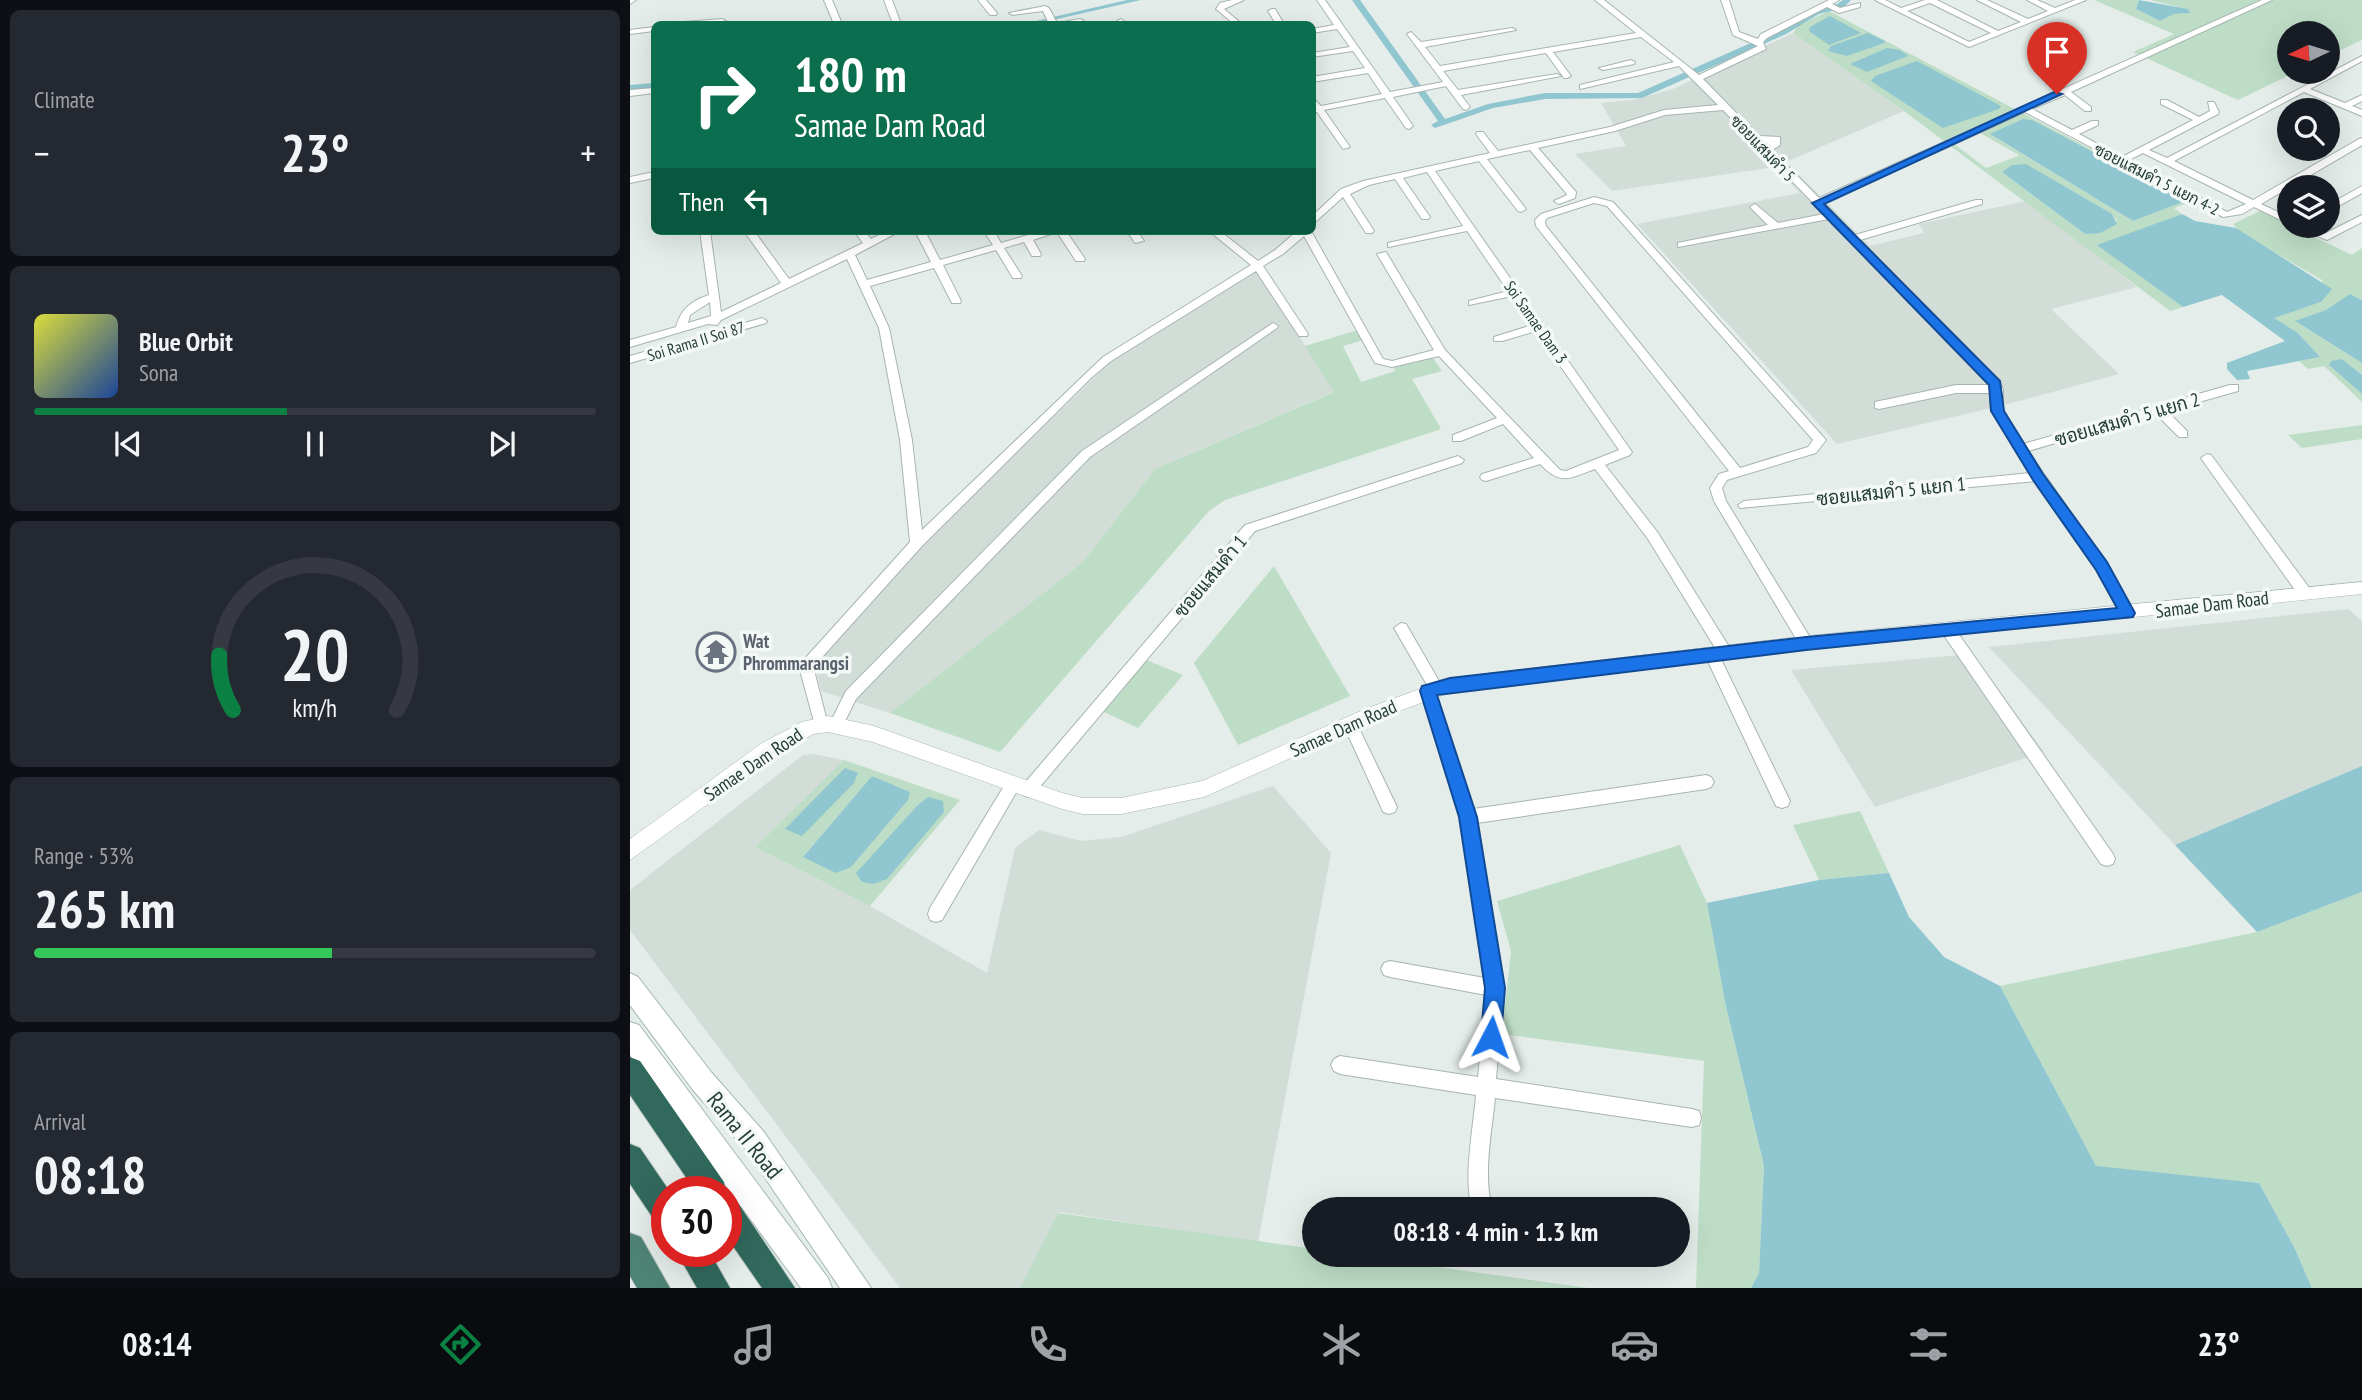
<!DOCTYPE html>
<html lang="en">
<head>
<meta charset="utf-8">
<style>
	:root { --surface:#171b24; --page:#242831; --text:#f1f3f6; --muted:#9ea1a6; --line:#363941; --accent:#0b8043 }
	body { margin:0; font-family:"PT Sans Narrow",Sarabun,sans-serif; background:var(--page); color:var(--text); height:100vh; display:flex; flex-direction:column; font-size:26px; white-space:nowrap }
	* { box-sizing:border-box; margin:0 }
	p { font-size:23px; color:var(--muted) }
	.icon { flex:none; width:38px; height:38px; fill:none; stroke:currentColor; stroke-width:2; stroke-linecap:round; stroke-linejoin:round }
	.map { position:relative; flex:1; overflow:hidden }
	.side { display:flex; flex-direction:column; gap:10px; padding:10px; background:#0d0f14; width:630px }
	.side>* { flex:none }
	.guide { position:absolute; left:21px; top:21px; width:665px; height:214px; border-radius:10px; box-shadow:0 7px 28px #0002; background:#0b6e4f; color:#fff; overflow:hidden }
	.needle { width:46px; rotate:266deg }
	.tools { position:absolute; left:1647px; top:21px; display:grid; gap:14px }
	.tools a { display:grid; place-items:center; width:63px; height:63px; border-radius:50%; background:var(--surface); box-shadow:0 7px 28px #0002; font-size:35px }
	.speed { position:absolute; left:21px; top:1176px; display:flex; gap:14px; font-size:35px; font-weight:700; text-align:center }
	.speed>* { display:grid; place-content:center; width:91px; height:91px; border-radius:50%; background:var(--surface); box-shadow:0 7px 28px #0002; line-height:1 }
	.speed .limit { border:10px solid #d22; background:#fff; color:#111 }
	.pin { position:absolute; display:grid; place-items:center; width:60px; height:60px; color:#fff; margin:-72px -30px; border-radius:50% 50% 50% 0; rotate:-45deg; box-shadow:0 0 7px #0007 }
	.pin .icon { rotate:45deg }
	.me { position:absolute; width:77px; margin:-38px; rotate:4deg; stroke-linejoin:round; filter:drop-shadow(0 0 5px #0008) }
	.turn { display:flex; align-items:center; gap:24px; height:147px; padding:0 28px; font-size:32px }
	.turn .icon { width:91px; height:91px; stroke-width:2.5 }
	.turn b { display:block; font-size:49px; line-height:60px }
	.then { display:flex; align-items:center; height:66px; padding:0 28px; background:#0003; gap:14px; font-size:26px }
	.big { font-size:52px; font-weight:600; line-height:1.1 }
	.side .card { flex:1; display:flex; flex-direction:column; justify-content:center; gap:10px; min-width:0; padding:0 24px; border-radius:10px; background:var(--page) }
	.side .dial { align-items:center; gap:0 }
	.dial svg { height:182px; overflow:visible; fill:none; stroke:var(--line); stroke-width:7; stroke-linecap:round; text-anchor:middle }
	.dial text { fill:var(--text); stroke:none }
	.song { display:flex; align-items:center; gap:21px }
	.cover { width:84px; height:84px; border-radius:10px; background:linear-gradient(135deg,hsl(60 70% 55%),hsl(220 70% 35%)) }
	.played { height:7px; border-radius:4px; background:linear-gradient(90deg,var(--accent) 45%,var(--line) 45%) }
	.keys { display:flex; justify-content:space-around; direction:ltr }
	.heat { display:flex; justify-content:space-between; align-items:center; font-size:38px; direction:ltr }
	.charge { height:10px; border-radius:5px; background:linear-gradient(90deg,#34c759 53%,var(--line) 0) }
	.trip { position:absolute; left:672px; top:1197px; width:388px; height:70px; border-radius:35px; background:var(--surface); box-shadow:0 7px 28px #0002; font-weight:600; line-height:70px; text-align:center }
	.menu { display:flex; height:112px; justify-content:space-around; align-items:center; background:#090b0e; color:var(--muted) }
	.menu .icon { width:49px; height:49px }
	.menu .selected { color:var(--accent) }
	.menu b { font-size:32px; color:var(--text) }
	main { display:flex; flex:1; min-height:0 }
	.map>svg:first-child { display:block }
</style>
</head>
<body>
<main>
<section class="side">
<div class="card"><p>Climate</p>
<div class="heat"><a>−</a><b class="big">23°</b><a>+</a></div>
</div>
<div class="card">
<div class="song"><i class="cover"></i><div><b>Blue Orbit</b><p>Sona</p></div></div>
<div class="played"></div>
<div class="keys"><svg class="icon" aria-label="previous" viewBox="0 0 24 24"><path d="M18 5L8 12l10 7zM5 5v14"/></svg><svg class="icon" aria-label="pause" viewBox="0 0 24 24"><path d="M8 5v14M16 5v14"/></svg><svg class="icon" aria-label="next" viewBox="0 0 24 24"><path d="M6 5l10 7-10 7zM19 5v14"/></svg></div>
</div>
<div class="card dial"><svg viewBox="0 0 100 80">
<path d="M14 69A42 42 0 1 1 86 69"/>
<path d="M14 69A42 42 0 0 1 8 45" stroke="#0b8043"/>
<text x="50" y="56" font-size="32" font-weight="700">20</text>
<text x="50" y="72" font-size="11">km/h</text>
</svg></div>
<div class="card"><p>Range · 53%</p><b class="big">265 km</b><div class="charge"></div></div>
<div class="card"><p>Arrival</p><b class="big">08:18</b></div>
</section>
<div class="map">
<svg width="1732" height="1288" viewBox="0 0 1732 1288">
	<rect width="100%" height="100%" fill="#e4ede9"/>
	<g fill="#d2ddd8">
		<polygon points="1163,33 1274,111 1156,162 1240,246 1294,233 1289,224 1396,201 1507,287 1421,309 1489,374 1374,405 1207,444 1007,224 1170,193 1145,167 982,191 945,154 996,146 971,103 1003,100 1043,89"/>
		<polygon points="625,269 705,391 525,469 453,562 260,713 191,691 185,665 290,548 478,364"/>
		<polygon points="1718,609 1732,621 1732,766 1545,845 1359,647"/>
		<polygon points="1342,654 1414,752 1245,807 1161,670"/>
		<polygon points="183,754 214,760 125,847 240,906 357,973 385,848 409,830 451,841 491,837 643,786 701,853 628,1242 429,1212 390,1288 270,1288 0,930 0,890 173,755"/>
	</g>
	<g fill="#beddc6" fill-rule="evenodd">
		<polygon points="1464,0 1509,0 1506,9 1530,21 1544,14 1559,13 1557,9 1520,0 1732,0 1732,40 1698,56 1698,33 1659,33 1659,72 1666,72 1608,100 1503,52 1544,34"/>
		<path d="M1199 11 1561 202 1544 208 1552 214 1468 245 1553 307 1540 311 1274 111 1163 33 1169 25ZM1350 133 1389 155 1388 156 1356 168 1324 144ZM1361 135 1553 202 1503 221ZM1396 165 1481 214 1487 221 1455 234 1372 172Z"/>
		<polygon points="1630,211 1722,255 1732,248 1732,300 1720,294 1696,310 1666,322 1732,363 1732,375 1712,359 1699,365 1732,394 1732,402 1694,366 1678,369 1669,361 1690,357 1668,333 1643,318 1691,302 1692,280 1610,232 1603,224"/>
		<polygon points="728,330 733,340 713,346 731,382 765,371 764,367 803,358 812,371 782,379 811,429 595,500 579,511 370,752 260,713 453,562 525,469 704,392 675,346"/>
		<polygon points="1732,425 1732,439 1672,448 1658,435"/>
		<polygon points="644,566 720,696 608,745 564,663"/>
		<polygon points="516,660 553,675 508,728 474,712"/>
		<path d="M214 760 330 800 240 906 125 847ZM242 776 260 785 173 858V857Z"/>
		<polygon points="1230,811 1259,873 1189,880 1163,825"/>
		<polygon points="1050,845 1077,903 1095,1002 1134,1166 1129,1273 1121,1288 1066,1288 1074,1061 872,1034 881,951 867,901"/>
		<polygon points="1732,892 1732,1288 1682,1288 1664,1247 1629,1183 1466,1167 1370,986 1627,932"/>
		<polygon points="428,1213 684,1249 684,1255 722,1255 958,1288 390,1288"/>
	</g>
	<g fill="#8fc6cf">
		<polygon points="1509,0 1558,9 1560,13 1544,14 1530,21 1506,9"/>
		<polygon points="1200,16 1231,33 1199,45 1179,31 1180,27"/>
		<polygon points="1238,33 1255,41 1254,43 1217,56 1198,51 1201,46"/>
		<polygon points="1257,48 1270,50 1278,56 1237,72 1220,64"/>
		<polygon points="1287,61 1371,106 1369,109 1313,128 1241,81 1245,76"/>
		<polygon points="1393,119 1402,120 1552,199 1553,202 1503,221 1360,134"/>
		<polygon points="1396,164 1482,214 1487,224 1470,233 1455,234 1372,172 1382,165"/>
		<polygon points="1552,214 1565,221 1606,228 1702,289 1691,302 1644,318 1668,333 1690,357 1617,371 1620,379 1607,380 1597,369 1597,363 1655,341 1592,295 1553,307 1467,245"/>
		<polygon points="1720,294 1732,300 1732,363 1665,321 1696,310"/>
		<polygon points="1712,359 1732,375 1732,394 1699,365 1701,361"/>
		<polygon points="1732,766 1732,892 1627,932 1545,845"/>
		<polygon points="215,768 228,773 224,783 172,836 155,829"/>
		<polygon points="242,776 280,792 278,800 221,867 206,873 173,857"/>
		<polygon points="298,797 313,801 314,812 257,879 243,884 232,882 226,873 288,805"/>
		<polygon points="1259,873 1279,917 1314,957 1370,986 1466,1166 1629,1183 1664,1247 1682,1288 1121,1288 1129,1273 1134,1166 1095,1002 1077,903 1189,880"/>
	</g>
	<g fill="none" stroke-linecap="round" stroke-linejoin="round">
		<g fill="#8fc6cf" fill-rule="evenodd">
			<polygon points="497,0 511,0 405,24 393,24"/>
			<polygon points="722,0 730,0 815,119 858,104 915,93 1008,93 1150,30 1183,10 1207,4 1213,0 1221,0 1213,8 1189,14 1156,34 1012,98 915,99 863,108 805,128 801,125 808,121"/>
			<polygon points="24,83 24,87 0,91 0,85"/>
		</g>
		<g stroke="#a7b5b0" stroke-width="2">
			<g id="minor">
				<polygon points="0,0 6,0 0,4"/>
				<polygon points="194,0 202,0 212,24 204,24"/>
				<polygon points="254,0 262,0 271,24 263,24"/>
				<polygon points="348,0 356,0 367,13 366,15 360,15"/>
				<polygon points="602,0 614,0 594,9 612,24 604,24 586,9 590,3"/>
				<path d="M687 0H695L760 92 813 82 777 34 781 32 791 42 882 28 886 30 795 47 810 66 1006 33 965 0H974L1069 75 1128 46 1103 35 1091 0H1099L1109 32 1128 39 1131 34 1199 0H1209L1202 4 1210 8 1230 3V7L1209 13 1197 7 1137 38 1133 42 1136 49 1073 79 1129 136 1150 137V145L1142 150 1189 198 1632 0H1642L1441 92 1461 107V111H1455L1435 95 1402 109 1442 130 1462 121H1468V125L1449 134 1492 157 1563 120 1531 104V100H1537L1569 117 1580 111 1578 102H1584L1589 112 1588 114 1519 150 1537 158 1732 56V61L1680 89 1715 103 1732 95V101L1722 106 1732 110V116L1674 92 1544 161 1623 200 1729 139 1732 138V145L1631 204 1659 217V224L1624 207 1612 214 1593 217 1395 112 1194 203 1225 235 1346 200H1352V204L1230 240 1369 381 1373 389V411L1393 444 1600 385H1608V391L1537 411 1557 431V437H1549L1526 414 1398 451 1476 563 1505 613 1498 618 1493 617 1466 569 1406 481 1110 508 1108 505 1114 501 1401 473 1361 411 1360 393H1326L1249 409 1245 408V402L1326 385H1359L1199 219 1048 247V243L1052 242 1138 225 1120 207 1125 204 1148 223 1194 214 1093 110 1035 115 985 131 908 148 946 192 945 198 929 204 924 201 937 195 936 193 900 150 857 159 896 209 891 212 888 211 849 161 805 171 1002 452 1000 455 975 465 1028 533 1101 650 1103 654 1101 658H1091L1088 653 1160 801 1158 806 1152 808 1146 806 1075 655 1077 651H1087L1018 539 965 469C940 478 931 486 910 464L856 481 852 480 850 477 852 474 904 458 873 424 831 441H823V435L867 418 809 356 762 367 745 363 674 236 653 254 633 266 678 334 677 336H669L626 271 481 361 462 377 292 546 185 665V674L198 725 196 729 191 731 186 729 171 674V663L280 542 270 440 249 328 217 259 91 320 87 325 78 324 0 347V340L46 327C51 309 61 301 79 295L70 231H80L91 312 151 283 114 231H124L159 279 233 243 224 231H234L241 239 257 231H270L225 255 237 280 301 262 285 231H295L310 260 363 245 354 231H364L371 243 412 231H436L455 259 454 261H446L427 232 403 240 411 254 410 256H402L394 242 374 248 392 276 391 278H383L366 250 313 265 331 301 330 303H322L304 268 240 286 259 328 282 440 292 530 473 357 621 265 579 231H590L628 261 645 250 667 231H681L753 359 762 361 804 350 747 254 756 252 815 350 930 470 936 471 989 450 906 331 872 341H864V337L902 325 882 296 839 305V301L878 291 837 231 758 247V243L833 226 797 172 773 178 800 217 798 219H792L765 179 739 185 720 194 744 231 742 233H736L713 197 682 225V216L711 189 733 181 860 153 846 134 847 132H853L868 151 980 127 1034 110 1088 105 1049 66 950 89V85L1044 62 1011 37 923 52 941 76 937 78H934L916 53 813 71 828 90 927 74 931 76 831 95 840 107 836 110 833 109 816 86 763 97 783 126 779 129 776 128 755 98 694 110 720 147 713 149 687 112H682V97L691 106 752 94 738 73 682 82V77L735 68 723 51 682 57V53L720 47 707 29 682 33V29L704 25ZM1513 153 1616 204 1597 212 1499 160ZM80 302 81 316 58 323 60 315Z"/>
				<path d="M1245 0H1255L1271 8 1295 0H1307L1368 31 1391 22 1347 0H1357L1398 19 1418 11 1397 0H1407L1425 8 1445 0H1456L1339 47ZM1300 3 1361 33 1339 42 1277 11Z"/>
				<polygon points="415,6 419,8 427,23 450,19 454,21 442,24 419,24 413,11 383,15 379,13"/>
				<polygon points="642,9 645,9 654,24 646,24 638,11"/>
				<polygon points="92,19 96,21 95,24 50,24 54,22"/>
				<polygon points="491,19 498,24 490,24 487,21"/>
				<polygon points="24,27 24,31 0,34 0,30"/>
				<polygon points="1001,60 1005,62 1004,64 973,70 969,68"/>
				<polygon points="24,88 24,93 0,96 0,90"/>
				<polygon points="24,172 24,178 0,183 0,177"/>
				<polygon points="1732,186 1732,193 1698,212 1698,205"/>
				<path d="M964 197 983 202 1196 440 1186 453 1097 480 1092 488 1096 501 1181 639 1183 643 1181 647H1171L1084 501 1080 488 1089 474 1099 471 906 226 905 220 911 214ZM964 203 977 206 1183 440 1178 447 1110 468 916 226 915 221 917 218Z"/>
				<polygon points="1732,215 1732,222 1697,240 1664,226 1677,226 1696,233"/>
				<polygon points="497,231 507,231 514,241 505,243"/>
				<polygon points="132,318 137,321 136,323 0,363 0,356"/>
				<polygon points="643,323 648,326 647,328 460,457 226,699 211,729 206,731 201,729 199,725 216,691 452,451"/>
				<polygon points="1577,454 1581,455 1680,589 1682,593 1680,597 1670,597 1573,461 1571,458"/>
				<polygon points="828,456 834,460 832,463 625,531 403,795 398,797 393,795 390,790 393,785 615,525"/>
				<path d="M771 623 776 624 813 688 811 692 806 694 843 809 1076 775 1081 777 1084 782 1081 787 1076 789 847 823 874 988 866 1079 1062 1109 1069 1111 1071 1118 1069 1125 1062 1127 865 1098C862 1130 852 1179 863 1209H843C832 1184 844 1124 846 1095L710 1074 704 1071 701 1065 704 1059 710 1056 848 1077 856 995 760 977 754 975 751 969 754 963 760 961 855 978 830 817 791 691 797 685 764 628Z"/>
				<polygon points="1318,625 1323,626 1483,854 1485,859 1483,864 1477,866 1471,864 1313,634 1311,630"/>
				<polygon points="720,718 725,720 767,807 765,812 759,814 753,812 751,807 713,724 715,720"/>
				<polygon points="382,779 387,781 390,786 387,791 312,920 306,922 300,920 298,914 300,908 377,781"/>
			</g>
		</g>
		<g stroke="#a7b5b0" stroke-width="1">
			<polygon id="tertiary" points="1732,582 1732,594 1176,650 821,692 750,718 574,797 491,814 453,814 432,809 243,742 198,732 183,734 146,755 0,860 0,839 132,743 172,722 198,716 244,726 432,793 453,798 491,798 572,781 738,708 820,678 1176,636"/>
		</g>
		<g stroke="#a3b8b0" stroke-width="2">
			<g id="secondary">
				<polygon points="0,973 8,977 81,1072 134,1132 241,1288 210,1288 116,1150 63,1090 0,1005"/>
				<polygon points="0,1022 9,1025 198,1278 202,1288 171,1288 0,1055"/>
			</g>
		</g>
		<g stroke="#c2c9c7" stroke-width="2">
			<polygon id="trunk" points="0,1233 11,1237 40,1288 7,1288 0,1276"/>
		</g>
		<g stroke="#c2c9c7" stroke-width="2">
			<g id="motorway">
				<polygon points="0,1057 10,1061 94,1182 97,1196 106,1200 165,1288 132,1288 96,1236 96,1192 66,1192 0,1095"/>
				<polygon points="0,1144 10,1148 40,1192 37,1192 37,1229 27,1224 0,1184"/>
				<polygon points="46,1251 79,1251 100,1288 67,1288"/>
			</g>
		</g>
		<use href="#minor" fill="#fff" fill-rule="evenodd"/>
		<use href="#tertiary" fill="#fff" fill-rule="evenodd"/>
		<use href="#secondary" fill="#fff" fill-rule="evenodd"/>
		<use href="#trunk" fill="#4e8476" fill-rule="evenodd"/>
		<use href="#motorway" fill="#31695c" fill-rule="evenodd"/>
	</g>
	<polygon fill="#1a73e8" stroke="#114b97" stroke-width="2" points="1424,92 1432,94 1194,204 1370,381 1374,411 1413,474 1477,562 1505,613 1503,617 1176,650 807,695 847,817 875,988 871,1037 868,1044 861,1047 854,1044 851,1037 855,988 829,817 790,691 792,686 820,678 1176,637 1487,608 1466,570 1403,480 1361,411 1359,385 1182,203"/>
	<defs>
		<g id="temple-ring" transform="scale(2.0125)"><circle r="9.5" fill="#f4f9f7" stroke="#6b7280" stroke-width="1.5"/><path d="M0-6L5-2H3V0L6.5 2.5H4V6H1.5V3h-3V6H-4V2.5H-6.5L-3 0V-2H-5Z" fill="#6b7280"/></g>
	</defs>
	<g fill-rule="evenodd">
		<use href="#temple-ring" x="86" y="652"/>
	</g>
	<g text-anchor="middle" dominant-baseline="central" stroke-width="7" stroke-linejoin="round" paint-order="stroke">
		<g font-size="16" fill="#243e36" stroke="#f4f9f7">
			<text transform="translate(1133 148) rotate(46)">ซอยแสมดำ 5</text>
			<text transform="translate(1527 179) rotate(27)">ซอยแสมดำ 5 แยก 4-2</text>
			<text transform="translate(906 322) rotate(55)">Soi Samae Dam 3</text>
			<text transform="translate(66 341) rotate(-17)">Soi Rama II Soi 87</text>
		</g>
		<g font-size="19" fill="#243e36" stroke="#f4f9f7">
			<text transform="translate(1497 419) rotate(-16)">ซอยแสมดำ 5 แยก 2</text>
			<text transform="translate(1261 491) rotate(-6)">ซอยแสมดำ 5 แยก 1</text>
			<text transform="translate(580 576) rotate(-50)">ซอยแสมดำ 1</text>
			<text transform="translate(1582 604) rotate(-7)">Samae Dam Road</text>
			<text transform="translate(713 728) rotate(-24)">Samae Dam Road</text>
			<text transform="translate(123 764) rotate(-34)">Samae Dam Road</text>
		</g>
		<g font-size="19" font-weight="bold" fill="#5b616d" stroke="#f4f9f7" text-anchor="start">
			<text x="113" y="641">Wat<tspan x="113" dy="22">Phrommarangsi</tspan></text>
		</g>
		<g font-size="23" fill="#243e36" stroke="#f4f9f7">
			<text transform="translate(115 1135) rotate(51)">Rama II Road</text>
		</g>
	</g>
</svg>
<div class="tools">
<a><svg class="needle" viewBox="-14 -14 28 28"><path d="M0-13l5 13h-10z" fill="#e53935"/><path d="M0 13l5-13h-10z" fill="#9ea1a6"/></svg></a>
<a><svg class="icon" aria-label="search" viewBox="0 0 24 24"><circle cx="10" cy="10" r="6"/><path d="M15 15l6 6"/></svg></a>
<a><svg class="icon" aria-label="layers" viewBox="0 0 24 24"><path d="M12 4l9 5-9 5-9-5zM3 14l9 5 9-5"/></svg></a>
</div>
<div class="speed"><div class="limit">30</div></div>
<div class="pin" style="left:1427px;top:94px;background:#d93025"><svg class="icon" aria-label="arrive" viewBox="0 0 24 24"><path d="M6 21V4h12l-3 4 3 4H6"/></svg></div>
<svg class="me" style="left:861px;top:1037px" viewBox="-20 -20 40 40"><path d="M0-17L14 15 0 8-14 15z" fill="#1a73e8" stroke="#fff" stroke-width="4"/></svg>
<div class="trip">08:18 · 4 min · 1.3 km</div>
<div class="guide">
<div class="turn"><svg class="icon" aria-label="right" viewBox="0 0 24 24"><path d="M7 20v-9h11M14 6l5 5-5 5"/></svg><div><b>180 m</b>Samae Dam Road</div></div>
<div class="then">Then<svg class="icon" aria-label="left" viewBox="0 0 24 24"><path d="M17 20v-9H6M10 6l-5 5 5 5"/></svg></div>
</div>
</div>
</main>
<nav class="menu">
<b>08:14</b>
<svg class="icon selected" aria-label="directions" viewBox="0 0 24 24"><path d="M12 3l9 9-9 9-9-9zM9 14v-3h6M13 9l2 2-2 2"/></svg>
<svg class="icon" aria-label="music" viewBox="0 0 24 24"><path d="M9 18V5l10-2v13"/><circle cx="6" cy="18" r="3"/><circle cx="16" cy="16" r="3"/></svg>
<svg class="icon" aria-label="phone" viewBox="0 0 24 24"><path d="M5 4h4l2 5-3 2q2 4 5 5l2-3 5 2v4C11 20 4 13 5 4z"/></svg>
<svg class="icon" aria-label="climate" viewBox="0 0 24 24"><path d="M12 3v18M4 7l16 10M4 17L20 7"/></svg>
<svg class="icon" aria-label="car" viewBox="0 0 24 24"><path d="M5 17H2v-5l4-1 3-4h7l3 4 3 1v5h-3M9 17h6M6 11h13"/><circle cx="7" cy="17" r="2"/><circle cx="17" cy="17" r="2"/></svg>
<svg class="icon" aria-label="filters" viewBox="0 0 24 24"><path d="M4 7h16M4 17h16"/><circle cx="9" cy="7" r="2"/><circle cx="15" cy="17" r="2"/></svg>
<b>23°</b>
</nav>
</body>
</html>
